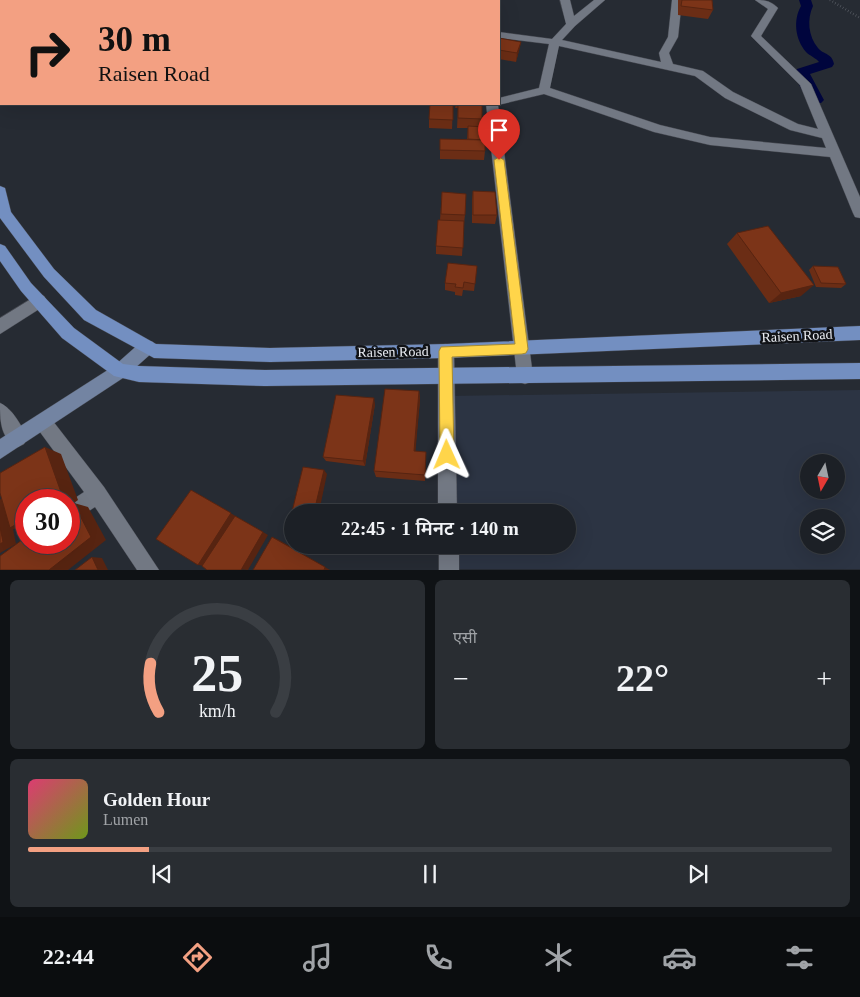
<!DOCTYPE html>
<html lang="hi">
<head>
<meta charset="utf-8">
<style>
	:root { --surface:#1c2026; --page:#292d32; --text:#f1f3f6; --muted:#a0a3a7; --line:#3a3e43; --accent:#f3a082 }
	body { margin:0; font-family:"Times New Roman","Noto Sans Devanagari",serif; background:var(--page); color:var(--text); height:100vh; display:flex; flex-direction:column; font-size:19px; white-space:nowrap }
	* { box-sizing:border-box; margin:0 }
	p { font-size:16px; color:var(--muted) }
	.icon { flex:none; width:28px; height:28px; fill:none; stroke:currentColor; stroke-width:2; stroke-linecap:round; stroke-linejoin:round }
	.map { position:relative; height:570px; overflow:hidden }
	.sheet { display:flex; flex-direction:column; gap:10px; padding:10px; background:#0f1215; flex:1 }
	.sheet>* { flex:none }
	.guide { position:absolute; left:0px; top:0px; width:500px; height:105px; box-shadow:0 5px 20px #0002,0 0 0 1px var(--line); background:#f3a082; color:#111; overflow:hidden }
	.needle { width:32px; rotate:189deg }
	.tools { position:absolute; left:800px; top:454px; display:grid; gap:10px }
	.tools a { display:grid; place-items:center; width:45px; height:45px; border-radius:50%; background:var(--surface); box-shadow:0 5px 20px #0002,0 0 0 1px var(--line); font-size:25px }
	.speed { position:absolute; left:15px; top:489px; display:flex; gap:10px; font-size:25px; font-weight:700; text-align:center }
	.speed>* { display:grid; place-content:center; width:65px; height:65px; border-radius:50%; background:var(--surface); box-shadow:0 5px 20px #0002,0 0 0 1px var(--line); line-height:1 }
	.speed .limit { border:8px solid #d22; background:#fff; color:#111 }
	.pin { position:absolute; display:grid; place-items:center; width:42px; height:42px; color:#fff; margin:-51px -21px; border-radius:50% 50% 50% 0; rotate:-45deg; box-shadow:0 0 5px #0007 }
	.pin .icon { rotate:45deg }
	.me { position:absolute; width:55px; margin:-28px; rotate:359deg; stroke-linejoin:round; filter:drop-shadow(0 0 4px #0008) }
	.turn { display:flex; align-items:center; gap:18px; height:105px; padding:0 15px; font-size:22px }
	.turn .icon { width:65px; height:65px; stroke-width:2.5 }
	.turn b { display:block; font-size:35px; line-height:42px }
	.big { font-size:38px; font-weight:600; line-height:1.1 }
	.sheet .card { flex:1; display:flex; flex-direction:column; justify-content:center; gap:8px; min-width:0; padding:0 18px; border-radius:8px; background:var(--page) }
	.sheet .dial { align-items:center; gap:0 }
	.dial svg { height:130px; overflow:visible; fill:none; stroke:var(--line); stroke-width:7; stroke-linecap:round; text-anchor:middle }
	.dial text { fill:var(--text); stroke:none }
	.song { display:flex; align-items:center; gap:15px }
	.cover { width:60px; height:60px; border-radius:8px; background:linear-gradient(135deg,hsl(340 70% 55%),hsl(80 70% 35%)) }
	.played { height:5px; border-radius:2px; background:linear-gradient(90deg,var(--accent) 15%,var(--line) 15%) }
	.keys { display:flex; justify-content:space-around; direction:ltr }
	.heat { display:flex; justify-content:space-between; align-items:center; font-size:28px; direction:ltr }
	.sheet .tiles { flex:1; display:grid; gap:10px; grid-template-columns:1fr 1fr }
	.card:last-child { grid-column:span 2 }
	.trip { position:absolute; left:284px; top:504px; width:292px; height:50px; border-radius:25px; background:var(--surface); box-shadow:0 5px 20px #0002,0 0 0 1px var(--line); font-weight:600; line-height:50px; text-align:center }
	.tabs { display:flex; height:80px; justify-content:space-around; align-items:center; background:#0b0d0f; color:var(--muted) }
	.tabs .icon { width:35px; height:35px }
	.tabs .selected { color:var(--accent) }
	.tabs b { font-size:22px; color:var(--text) }
	.map>svg:first-child { display:block }
</style>
</head>
<body>
<div class="map">
<svg width="860" height="570" viewBox="0 0 860 570">
	<rect width="100%" height="100%" fill="#262b33"/>
	<path fill="#2c3443" fill-rule="evenodd" d="M860 390V569H457L456 545H568V512H455L450 396ZM809 462H836V490H809ZM809 518H836V545H809Z"/>
	<g fill="none" stroke-linecap="round" stroke-linejoin="round">
		<path fill="#00053d" fill-rule="evenodd" d="M799 0H811L813 6C807 19 808 36 818 48 824 55 832 53 834 64L832 67 810 74 824 100 821 103H811C804 94 797 84 795 72L797 69 819 62C816 58 810 56 806 52 795 39 793 20 801 6Z"/>
		<g stroke="#44474f" stroke-width="1">
			<g id="street">
				<rect x="466" y="0" width="10" height="1"/>
				<path d="M560 0H570L574 16 594 0H605L575 26 562 40 661 62 659 53 668 37 672 0H682L678 37 669 53 673 64 703 71 733 92 798 124 818 129 800 85 751 36 768 9 755 0C765 0 771 1 778 8L761 36 811 84 860 197V218L855 217 853 213 830 157 710 145 654 132 544 94 498 105 533 376 531 382 525 384 519 382 517 376 486 104H499V98L539 88 549 44 499 38V32L552 39 566 24ZM559 46 695 76 725 98 790 130 822 138 826 148 710 137 660 125 550 88Z"/>
				<polygon points="39,294 44,296 47,301 44,306 0,334 0,318"/>
				<polygon points="446,344 452,346 454,351 457,512 438,512 438,351 440,346"/>
				<path d="M0 403C12 408 22 426 27 438L24 444 18 447C0 439 0 420 0 403Z"/>
				<polygon points="43,413 49,416 104,487 159,570 137,570 95,507 69,524 69,502 84,492 37,428 34,422 37,416"/>
				<rect x="439" y="545" width="20" height="25"/>
			</g>
		</g>
		<g stroke="#44474f" stroke-width="1">
			<polygon id="secondary" points="147,340 153,342 155,347 153,352 126,376 0,459 0,439 114,366 141,342"/>
		</g>
		<g stroke="#44474f" stroke-width="1">
			<g id="primary">
				<polygon points="0,186 5,188 11,212 54,269 96,310 156,344 270,348 446,344 860,326 860,340 446,358 270,362 154,358 84,320 44,277 0,218"/>
				<polygon points="0,244 5,246 31,283 74,328 123,364 139,366 265,370 860,363 860,379 265,386 139,382 114,376 62,338 21,291 0,261"/>
			</g>
		</g>
		<polyline stroke="#676b73" stroke-width="2.5" stroke-dasharray="0.5 2.5" stroke-linecap="butt" points="830,0 860,18"/>
		<use href="#street" fill="#727883" fill-rule="evenodd"/>
		<use href="#secondary" fill="#7384a2" fill-rule="evenodd"/>
		<use href="#primary" fill="#738fc1" fill-rule="evenodd"/>
	</g>
	<g fill="#6b2d15">
		<rect x="422" y="0" width="37" height="1"/>
		<polygon points="678,0 712,0 713,10 708,19 678,15"/>
		<polygon points="499,38 521,42 516,62 499,59"/>
		<polygon points="453,104 452,129 429,128 429,119"/>
		<polygon points="456,104 482,104 481,127 485,151 484,160 440,159 440,139 467,139 468,128 457,128 458,108 455,108"/>
		<polygon points="473,191 497,215 495,224 472,223 472,200"/>
		<polygon points="442,192 465,215 464,223 462,256 436,254 436,246 440,220"/>
		<polygon points="737,233 801,296 769,303 727,244"/>
		<polygon points="477,266 474,291 463,290 462,296 455,295 455,292 445,290 445,283"/>
		<polygon points="813,266 846,284 841,288 816,287 809,270"/>
		<polygon points="419,391 420,400 415,451 426,458 425,481 376,477 374,471"/>
		<polygon points="375,404 365,466 326,461 323,457"/>
	</g>
	<g fill="#572411">
		<polygon points="521,42 519,51 516,62 517,53"/>
		<polygon points="814,285 801,296 769,303 781,293"/>
		<polygon points="419,391 420,400 415,457 414,451"/>
		<polygon points="374,398 375,404 365,466 363,461"/>
		<polygon points="45,447 61,454 78,500 74,503 88,507 106,540 68,570 49,570 69,506 69,500 55,500"/>
		<polygon points="324,470 327,474 319,512 314,512"/>
		<polygon points="198,494 268,535 248,570 205,566 198,565"/>
		<polygon points="0,499 6,501 26,518 26,531 13,529 16,544 0,553"/>
		<polygon points="272,537 279,540 330,570 324,570"/>
		<polygon points="92,557 102,558 108,570 98,570"/>
	</g>
	<g fill="#7c3418" stroke="#572411">
		<polygon points="67,0 160,0 160,1 62,1"/>
		<polygon points="682,0 712,0 713,10 681,6"/>
		<polygon points="499,38 521,42 517,53 499,50"/>
		<polygon points="430,104 453,104 453,120 429,119"/>
		<polygon points="458,104 482,104 482,119 458,118"/>
		<polygon points="468,126 484,127 485,142 485,140 468,139"/>
		<polygon points="440,139 485,140 485,151 440,150"/>
		<polygon points="473,191 495,192 497,215 473,215"/>
		<polygon points="442,192 466,194 465,215 441,214"/>
		<polygon points="438,220 464,221 463,248 436,246"/>
		<polygon points="768,226 814,285 781,293 737,233"/>
		<polygon points="448,263 477,266 475,284 464,282 463,288 455,287 456,284 445,283"/>
		<polygon points="813,266 838,267 846,284 821,283"/>
		<polygon points="385,389 419,391 414,451 426,452 425,475 374,471"/>
		<polygon points="336,395 374,398 363,461 323,457"/>
		<polygon points="45,447 62,495 55,500 26,500 26,518 10,528 0,493 0,473"/>
		<polygon points="303,467 324,470 314,512 292,512 292,528 288,528"/>
		<polygon points="191,490 231,513 198,565 156,539"/>
		<polygon points="73,502 91,537 49,570 0,570 0,556 26,537 26,542 69,542 69,506"/>
		<polygon points="235,516 263,532 241,570 207,570 202,566"/>
		<polygon points="0,527 3,542 0,544"/>
		<polygon points="272,537 325,567 324,570 253,570"/>
		<polygon points="92,557 98,570 75,570"/>
	</g>
	<polygon fill="#ffd54a" stroke="#a68a30" points="499,157 504,160 528,349 526,353 522,354 452,357 454,455 452,460 447,462 442,460 440,455 439,351 441,347 515,344 494,160"/>
	<g text-anchor="middle" dominant-baseline="central" stroke-width="5" stroke-linejoin="round" paint-order="stroke">
		<g font-size="14" fill="#eaedf3" stroke="#111317">
			<text transform="translate(797 336) rotate(-3)">Raisen Road</text>
			<text transform="translate(393 352) rotate(-1)">Raisen Road</text>
		</g>
	</g>
</svg>
<div class="tools">
<a><svg class="needle" viewBox="-14 -14 28 28"><path d="M0-13l5 13h-10z" fill="#e53935"/><path d="M0 13l5-13h-10z" fill="#a0a3a7"/></svg></a>
<a><svg class="icon" aria-label="layers" viewBox="0 0 24 24"><path d="M12 4l9 5-9 5-9-5zM3 14l9 5 9-5"/></svg></a>
</div>
<div class="speed"><div class="limit">30</div></div>
<div class="pin" style="left:499px;top:160px;background:#d93025"><svg class="icon" aria-label="arrive" viewBox="0 0 24 24"><path d="M6 21V4h12l-3 4 3 4H6"/></svg></div>
<svg class="me" style="left:447px;top:455px" viewBox="-20 -20 40 40"><path d="M0-17L14 15 0 8-14 15z" fill="#ffd54a" stroke="#fff" stroke-width="4"/></svg>
<div class="trip">22:45 · 1 मिनट · 140 m</div>
<div class="guide">
<div class="turn"><svg class="icon" aria-label="right" viewBox="0 0 24 24"><path d="M7 20v-9h11M14 6l5 5-5 5"/></svg><div><b>30 m</b>Raisen Road</div></div>
</div>
</div>
<section class="sheet">
<div class="tiles">
<div class="card dial"><svg viewBox="0 0 100 80">
<path d="M14 69A42 42 0 1 1 86 69"/>
<path d="M14 69A42 42 0 0 1 9 39" stroke="#f3a082"/>
<text x="50" y="56" font-size="32" font-weight="700">25</text>
<text x="50" y="72" font-size="11">km/h</text>
</svg></div>
<div class="card"><p>एसी</p>
<div class="heat"><a>−</a><b class="big">22°</b><a>+</a></div>
</div>
<div class="card">
<div class="song"><i class="cover"></i><div><b>Golden Hour</b><p>Lumen</p></div></div>
<div class="played"></div>
<div class="keys"><svg class="icon" aria-label="previous" viewBox="0 0 24 24"><path d="M18 5L8 12l10 7zM5 5v14"/></svg><svg class="icon" aria-label="pause" viewBox="0 0 24 24"><path d="M8 5v14M16 5v14"/></svg><svg class="icon" aria-label="next" viewBox="0 0 24 24"><path d="M6 5l10 7-10 7zM19 5v14"/></svg></div>
</div>
</div>
</section>
<nav class="tabs">
<b>22:44</b>
<svg class="icon selected" aria-label="directions" viewBox="0 0 24 24"><path d="M12 3l9 9-9 9-9-9zM9 14v-3h6M13 9l2 2-2 2"/></svg>
<svg class="icon" aria-label="music" viewBox="0 0 24 24"><path d="M9 18V5l10-2v13"/><circle cx="6" cy="18" r="3"/><circle cx="16" cy="16" r="3"/></svg>
<svg class="icon" aria-label="phone" viewBox="0 0 24 24"><path d="M5 4h4l2 5-3 2q2 4 5 5l2-3 5 2v4C11 20 4 13 5 4z"/></svg>
<svg class="icon" aria-label="climate" viewBox="0 0 24 24"><path d="M12 3v18M4 7l16 10M4 17L20 7"/></svg>
<svg class="icon" aria-label="car" viewBox="0 0 24 24"><path d="M5 17H2v-5l4-1 3-4h7l3 4 3 1v5h-3M9 17h6M6 11h13"/><circle cx="7" cy="17" r="2"/><circle cx="17" cy="17" r="2"/></svg>
<svg class="icon" aria-label="filters" viewBox="0 0 24 24"><path d="M4 7h16M4 17h16"/><circle cx="9" cy="7" r="2"/><circle cx="15" cy="17" r="2"/></svg>
</nav>
</body>
</html>
